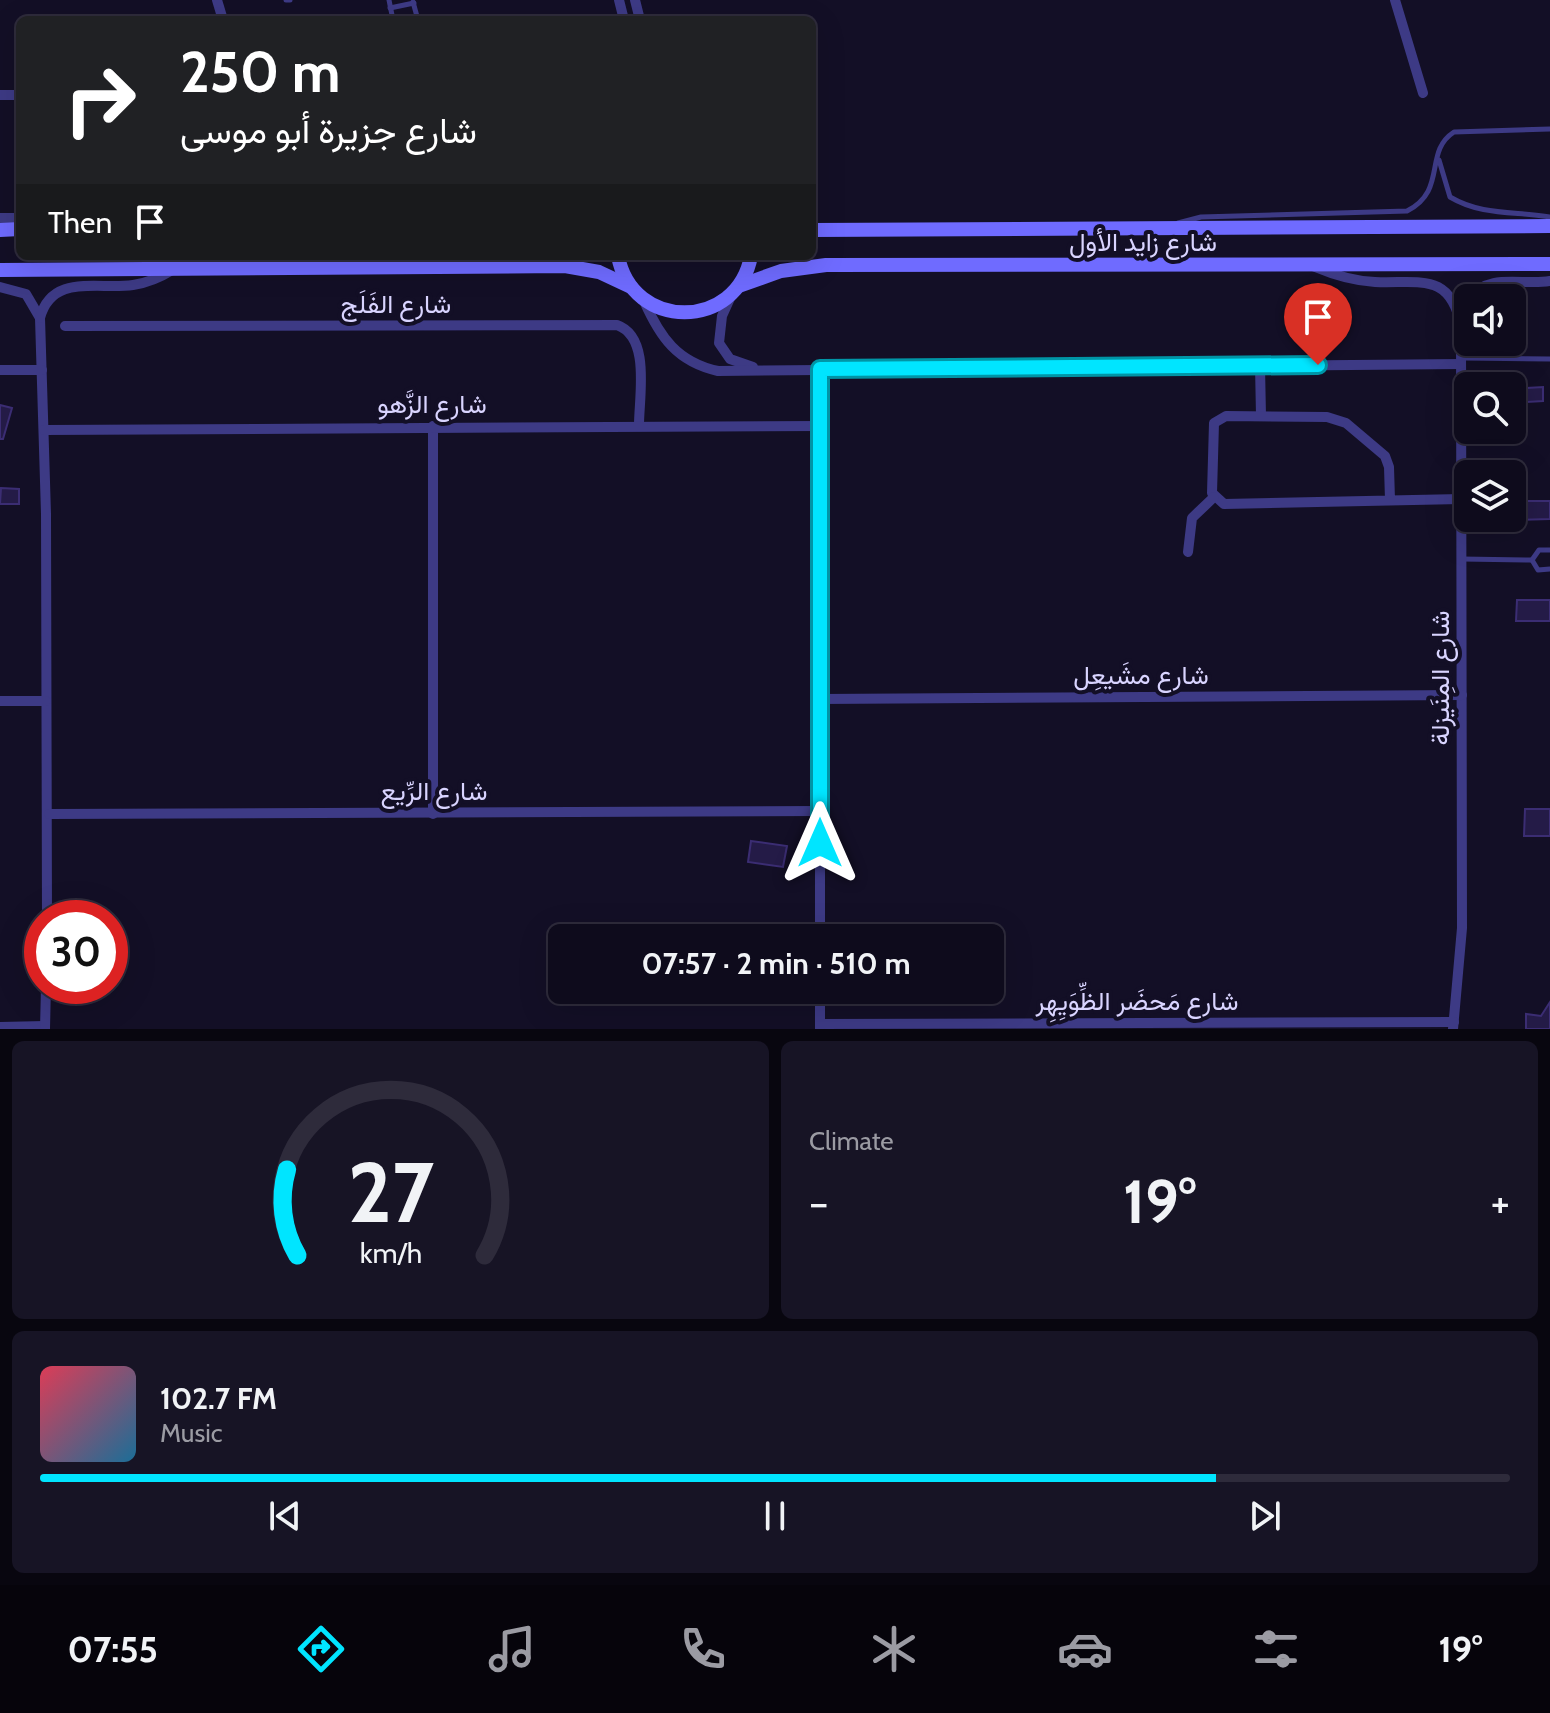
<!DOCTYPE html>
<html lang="en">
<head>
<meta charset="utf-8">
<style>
	:root { --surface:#0e0b1c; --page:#171425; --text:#f1f3f6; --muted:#9b9ba3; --line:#2e2b3b; --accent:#00e5ff }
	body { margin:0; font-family:Cabin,Vazirmatn,sans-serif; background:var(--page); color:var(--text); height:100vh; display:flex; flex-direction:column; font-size:30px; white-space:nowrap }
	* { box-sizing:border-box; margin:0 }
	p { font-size:26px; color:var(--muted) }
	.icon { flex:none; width:44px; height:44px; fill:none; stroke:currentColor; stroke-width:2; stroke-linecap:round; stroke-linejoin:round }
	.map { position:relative; height:1029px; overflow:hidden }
	.side { display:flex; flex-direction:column; gap:12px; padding:12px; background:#08060f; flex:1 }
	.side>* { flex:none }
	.banner { position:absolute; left:16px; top:16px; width:800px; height:244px; border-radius:12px; box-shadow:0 8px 32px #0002,0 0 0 2px var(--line); background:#202124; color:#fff; overflow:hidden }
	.tools { position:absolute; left:1454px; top:284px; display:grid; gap:16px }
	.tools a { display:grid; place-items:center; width:72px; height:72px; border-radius:12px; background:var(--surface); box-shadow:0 8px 32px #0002,0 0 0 2px var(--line); font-size:40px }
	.speed { position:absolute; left:24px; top:900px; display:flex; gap:16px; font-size:40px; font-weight:700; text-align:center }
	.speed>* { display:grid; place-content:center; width:104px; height:104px; border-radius:50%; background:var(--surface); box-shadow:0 8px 32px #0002,0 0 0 2px var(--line); line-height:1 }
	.speed .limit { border:12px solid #d22; background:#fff; color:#111 }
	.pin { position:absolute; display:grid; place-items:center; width:68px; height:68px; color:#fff; margin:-82px -34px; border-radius:50% 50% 50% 0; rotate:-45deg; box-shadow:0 0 8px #0007 }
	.pin .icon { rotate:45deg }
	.me { position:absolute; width:88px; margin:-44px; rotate:0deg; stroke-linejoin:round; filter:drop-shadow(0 0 6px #0008) }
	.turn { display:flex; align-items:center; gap:28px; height:168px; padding:0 32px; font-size:36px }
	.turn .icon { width:104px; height:104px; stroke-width:2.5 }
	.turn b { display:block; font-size:56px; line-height:68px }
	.then { display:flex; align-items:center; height:76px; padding:0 32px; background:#0003; gap:16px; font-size:30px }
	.big { font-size:60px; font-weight:700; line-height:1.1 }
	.side .widget { flex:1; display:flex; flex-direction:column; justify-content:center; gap:12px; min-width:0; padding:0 28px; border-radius:12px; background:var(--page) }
	.side .dial { align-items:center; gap:0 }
	.dial svg { height:208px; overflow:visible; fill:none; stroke:var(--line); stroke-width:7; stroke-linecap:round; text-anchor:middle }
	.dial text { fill:var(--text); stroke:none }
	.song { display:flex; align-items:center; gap:24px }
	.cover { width:96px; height:96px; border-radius:12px; background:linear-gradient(135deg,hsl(350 70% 55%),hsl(200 70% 35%)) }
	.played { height:8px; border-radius:4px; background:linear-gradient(90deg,var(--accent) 80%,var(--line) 80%) }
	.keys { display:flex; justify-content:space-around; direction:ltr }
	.heat { display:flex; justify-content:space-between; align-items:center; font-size:44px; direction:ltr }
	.side .tiles { flex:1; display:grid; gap:12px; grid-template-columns:1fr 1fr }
	.widget:last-child { grid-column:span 2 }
	.trip { position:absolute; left:548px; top:924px; width:456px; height:80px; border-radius:12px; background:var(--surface); box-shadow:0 8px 32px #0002,0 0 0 2px var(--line); font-weight:700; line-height:80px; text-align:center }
	.tab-bar { display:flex; height:128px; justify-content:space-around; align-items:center; background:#06040b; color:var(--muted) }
	.tab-bar .icon { width:56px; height:56px }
	.tab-bar .on { color:var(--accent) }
	.tab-bar b { font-size:36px; color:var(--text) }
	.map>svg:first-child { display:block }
</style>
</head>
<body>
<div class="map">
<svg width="1550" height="1029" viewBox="0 0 1550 1029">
	<rect width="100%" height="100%" fill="#130f26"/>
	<g fill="#241b47" stroke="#3b2d73" stroke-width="2">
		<polygon points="1543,387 1543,401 1527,402 1527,388"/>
		<polygon points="0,405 12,408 3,439 0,439"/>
		<polygon points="1,488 19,489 19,504 0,504"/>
		<polygon points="1515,501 1550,501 1550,519 1516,520"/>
		<polygon points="1517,600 1550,600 1550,621 1516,621"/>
		<polygon points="1525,809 1550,809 1550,836 1524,836"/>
		<polygon points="751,841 787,846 783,867 748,862"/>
		<polygon points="1550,1002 1550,1029 1526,1029 1526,1014 1541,1016"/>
	</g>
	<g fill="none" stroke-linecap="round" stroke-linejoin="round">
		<g stroke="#3d3a85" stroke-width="5">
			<polyline points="286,0 290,0"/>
			<polyline points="389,0 393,20"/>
			<polyline points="413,2 418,20"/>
			<polyline points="390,8 414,3"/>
			<path d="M1439 160 1450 197C1482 216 1515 211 1550 217"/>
			<path d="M1178 223 1201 217 1407 211C1448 190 1423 152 1454 132L1550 129"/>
			<polyline points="1463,358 1550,359"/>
			<polyline points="1550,550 1539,550 1532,560 1538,570 1550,569"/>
			<polyline points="1462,559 1532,560"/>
		</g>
		<g stroke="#3d3a85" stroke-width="10">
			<polyline points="217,0 223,20"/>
			<polyline points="619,0 624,20"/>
			<polyline points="635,0 640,20"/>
			<polyline points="1395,0 1423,93"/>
			<polyline points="0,95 20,95"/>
			<path d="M1315 267C1334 275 1354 281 1375 282 1419 284 1450 271 1461 326L1462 928 1453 1029"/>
			<polyline points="0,287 26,294 40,318 46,514 47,918"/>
			<polyline points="732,294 722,316 719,343 730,359 753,367"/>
			<path d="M1470 298C1489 272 1523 286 1550 281"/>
			<path d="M644 301C660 337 677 362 718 371L1461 364"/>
			<path d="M40 318C52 273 98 290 133 285 148 283 161 277 174 269"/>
			<path d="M65 326 617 325C651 337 639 396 639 425"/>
			<polyline points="1260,366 1261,416"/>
			<polyline points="0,370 42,370"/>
			<polyline points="433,426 433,814"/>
			<polyline points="44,430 820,426"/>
			<polyline points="1390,500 1389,467 1385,456 1346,423 1327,417 1226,416 1214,423 1212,493 1224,504 1461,499"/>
			<polyline points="1188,552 1192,518 1214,497"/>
			<polyline points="820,699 1462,695"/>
			<polyline points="0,701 46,701"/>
			<polyline points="49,814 820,811"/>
			<polyline points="820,938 820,369"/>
			<polyline points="820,1024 1454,1022"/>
			<polyline points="0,1027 45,1026"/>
			<polyline points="820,1028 820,990"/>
			<polyline points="45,1029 46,986"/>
		</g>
		<polyline stroke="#3d3a85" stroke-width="12" points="0,219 20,219"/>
		<g stroke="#6f6bff" stroke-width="14">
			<polyline points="0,230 20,229"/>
			<polyline points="812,230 1550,226"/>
			<path d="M618 256C632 331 737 331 751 256"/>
			<polyline points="0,270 565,266 599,272 631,287"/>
			<polyline points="739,286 781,271 826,265 1550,264"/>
		</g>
	</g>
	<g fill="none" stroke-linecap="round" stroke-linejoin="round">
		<g stroke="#0095a6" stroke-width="20">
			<polyline id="route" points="820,843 820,369 1318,365"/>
		</g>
		<use href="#route" stroke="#00e5ff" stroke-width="14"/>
	</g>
	<g text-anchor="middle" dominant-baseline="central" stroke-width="8" stroke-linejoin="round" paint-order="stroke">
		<g font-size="26" fill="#d9d4ff" stroke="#130f26">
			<text x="1143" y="242">شارع زايد الأول</text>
			<text x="396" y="304">شارع الفَلَج</text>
			<text x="432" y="404">شارع الزَّهو</text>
			<text x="1141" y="675">شارع مشَيعِل</text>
			<text transform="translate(1440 678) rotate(-90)">شارع المِنَيزلة</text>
			<text x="434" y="791">شارع الرِّيع</text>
			<text x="1137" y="1001">شارع مَحضَر الظِّوَيِهِر</text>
		</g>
	</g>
</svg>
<div class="tools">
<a><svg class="icon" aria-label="sound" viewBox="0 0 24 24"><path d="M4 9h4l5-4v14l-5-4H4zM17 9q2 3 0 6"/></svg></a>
<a><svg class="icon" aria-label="search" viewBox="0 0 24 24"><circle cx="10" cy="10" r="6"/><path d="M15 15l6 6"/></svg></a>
<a><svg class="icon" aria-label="layers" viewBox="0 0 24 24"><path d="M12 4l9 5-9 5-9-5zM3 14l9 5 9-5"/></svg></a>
</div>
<div class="speed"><div class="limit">30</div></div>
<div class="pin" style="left:1318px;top:365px;background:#d93025"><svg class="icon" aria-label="arrive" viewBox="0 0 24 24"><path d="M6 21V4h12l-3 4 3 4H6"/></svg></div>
<svg class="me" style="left:820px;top:843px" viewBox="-20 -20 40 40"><path d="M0-17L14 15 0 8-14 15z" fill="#00e5ff" stroke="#fff" stroke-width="4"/></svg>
<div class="trip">07:57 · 2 min · 510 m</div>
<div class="banner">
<div class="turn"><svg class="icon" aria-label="right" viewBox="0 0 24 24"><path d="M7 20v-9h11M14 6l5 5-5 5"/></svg><div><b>250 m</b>شارع جزيرة أبو موسى</div></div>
<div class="then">Then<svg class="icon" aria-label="arrive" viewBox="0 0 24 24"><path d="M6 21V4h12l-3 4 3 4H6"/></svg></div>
</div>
</div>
<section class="side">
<div class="tiles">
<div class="widget dial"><svg viewBox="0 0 100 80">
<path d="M14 69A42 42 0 1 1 86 69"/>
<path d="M14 69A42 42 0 0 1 10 36" stroke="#00e5ff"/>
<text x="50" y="56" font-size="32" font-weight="700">27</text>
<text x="50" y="72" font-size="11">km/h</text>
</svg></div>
<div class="widget"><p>Climate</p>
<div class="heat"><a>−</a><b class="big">19°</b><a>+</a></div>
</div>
<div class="widget">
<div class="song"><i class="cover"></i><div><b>102.7 FM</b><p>Music</p></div></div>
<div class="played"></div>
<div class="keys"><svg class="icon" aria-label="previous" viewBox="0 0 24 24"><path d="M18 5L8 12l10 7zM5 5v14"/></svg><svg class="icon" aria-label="pause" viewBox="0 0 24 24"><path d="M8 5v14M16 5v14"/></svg><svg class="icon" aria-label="next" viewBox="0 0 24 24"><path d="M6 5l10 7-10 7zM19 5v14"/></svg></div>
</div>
</div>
</section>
<nav class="tab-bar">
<b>07:55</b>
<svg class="icon on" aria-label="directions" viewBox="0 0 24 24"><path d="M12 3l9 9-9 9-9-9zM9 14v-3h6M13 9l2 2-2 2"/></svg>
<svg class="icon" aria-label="music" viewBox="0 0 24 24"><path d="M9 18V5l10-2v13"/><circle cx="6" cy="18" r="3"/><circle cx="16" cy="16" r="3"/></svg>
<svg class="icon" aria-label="phone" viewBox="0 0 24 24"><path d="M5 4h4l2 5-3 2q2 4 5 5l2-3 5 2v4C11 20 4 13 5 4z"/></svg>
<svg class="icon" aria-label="climate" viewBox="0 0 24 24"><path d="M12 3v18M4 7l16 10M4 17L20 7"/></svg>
<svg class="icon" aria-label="car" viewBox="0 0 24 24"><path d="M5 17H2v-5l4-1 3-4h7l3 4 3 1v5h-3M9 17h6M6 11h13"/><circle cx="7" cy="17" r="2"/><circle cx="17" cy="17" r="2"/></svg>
<svg class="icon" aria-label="filters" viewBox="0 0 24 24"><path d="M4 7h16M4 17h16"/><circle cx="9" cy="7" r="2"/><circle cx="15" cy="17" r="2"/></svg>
<b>19°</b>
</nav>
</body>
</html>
